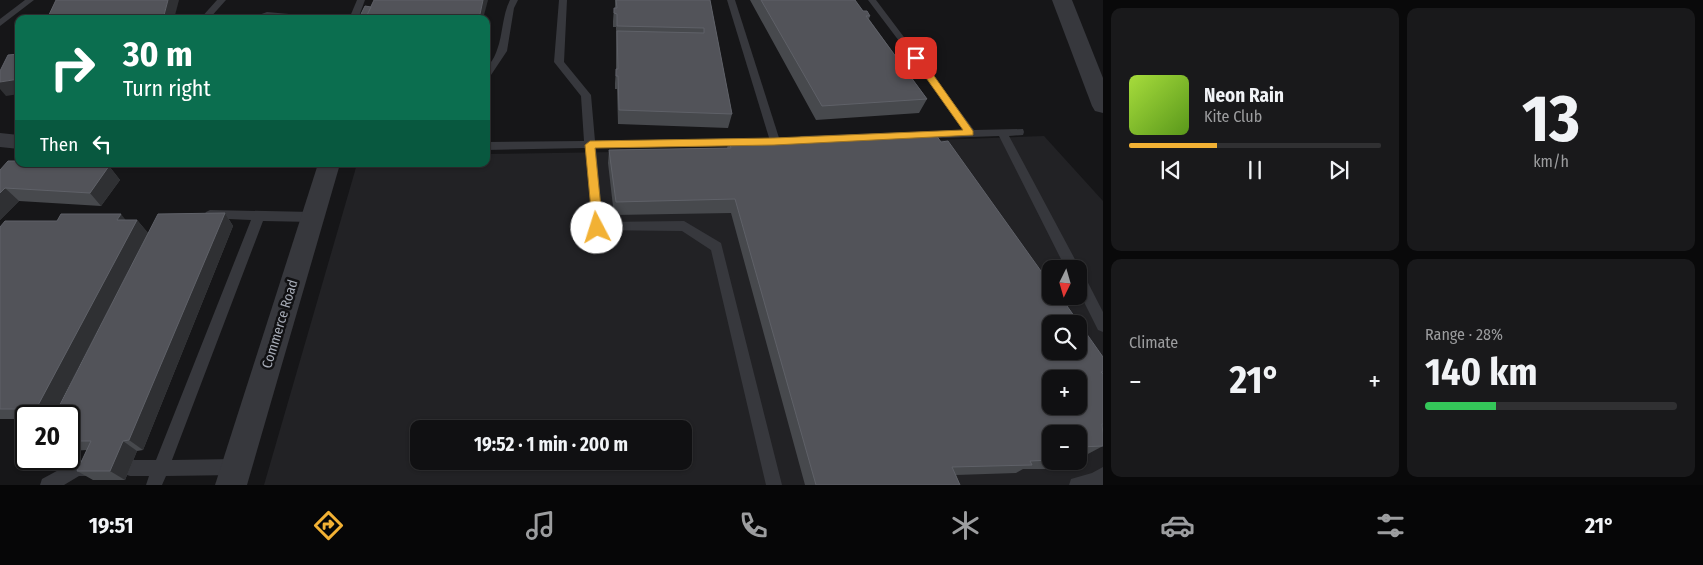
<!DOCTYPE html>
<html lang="en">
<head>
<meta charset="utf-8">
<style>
	:root { --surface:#101012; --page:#19191b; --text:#f1f3f6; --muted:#9c9d9f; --line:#303032; --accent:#f2b134 }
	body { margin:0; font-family:"Fira Sans Condensed",sans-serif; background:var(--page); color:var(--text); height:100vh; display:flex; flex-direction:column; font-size:19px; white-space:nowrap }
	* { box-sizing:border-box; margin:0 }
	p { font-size:16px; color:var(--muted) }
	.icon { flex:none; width:28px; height:28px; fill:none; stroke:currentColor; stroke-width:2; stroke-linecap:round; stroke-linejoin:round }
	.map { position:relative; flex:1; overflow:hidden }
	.sheet { display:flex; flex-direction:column; gap:8px; padding:8px; background:#09090a; width:600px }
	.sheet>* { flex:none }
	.banner { position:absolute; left:15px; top:15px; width:475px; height:152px; border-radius:10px; box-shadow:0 1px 4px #0004,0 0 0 1px var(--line); background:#0b6e4f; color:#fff; overflow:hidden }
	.needle { width:32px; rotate:185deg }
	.controls { position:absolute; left:1042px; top:260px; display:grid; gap:10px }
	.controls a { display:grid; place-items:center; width:45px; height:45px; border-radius:10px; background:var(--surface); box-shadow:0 1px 4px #0004,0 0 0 1px var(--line); font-size:25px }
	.speed { position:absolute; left:15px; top:405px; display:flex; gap:10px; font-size:25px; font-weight:700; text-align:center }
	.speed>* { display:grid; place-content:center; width:65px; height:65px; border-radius:50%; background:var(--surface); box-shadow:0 1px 4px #0004,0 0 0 1px var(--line); line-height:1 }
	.speed .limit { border:2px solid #111; border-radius:8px; background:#fff; color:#111 }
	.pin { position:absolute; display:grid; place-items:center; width:42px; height:42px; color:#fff; margin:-21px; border-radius:10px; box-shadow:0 2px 8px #0006 }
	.me { position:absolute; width:55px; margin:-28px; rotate:355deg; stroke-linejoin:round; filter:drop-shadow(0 0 4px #0008) }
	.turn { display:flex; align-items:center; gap:18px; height:105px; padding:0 25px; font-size:22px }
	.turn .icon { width:65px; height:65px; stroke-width:2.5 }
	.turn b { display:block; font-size:35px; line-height:42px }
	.then { display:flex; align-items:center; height:48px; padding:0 25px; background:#0003; gap:10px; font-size:19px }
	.big { font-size:38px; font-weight:700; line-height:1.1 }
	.sheet .card { flex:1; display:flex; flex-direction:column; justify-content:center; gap:8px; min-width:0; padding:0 18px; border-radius:10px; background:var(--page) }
	.sheet .dial { align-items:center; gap:0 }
	.dial b { font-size:65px; line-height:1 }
	.song { display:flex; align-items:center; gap:15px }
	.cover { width:60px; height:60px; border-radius:8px; background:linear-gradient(135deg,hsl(80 70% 55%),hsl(90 70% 35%)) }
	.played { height:5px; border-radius:2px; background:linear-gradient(90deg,var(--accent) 35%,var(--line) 35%) }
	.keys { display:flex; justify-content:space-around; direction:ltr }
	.heat { display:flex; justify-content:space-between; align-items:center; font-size:28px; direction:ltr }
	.charge { height:8px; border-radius:4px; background:linear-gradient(90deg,#34c759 28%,var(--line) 0) }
	.sheet .tiles { flex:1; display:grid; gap:8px; grid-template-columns:repeat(2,1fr) }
	.trip { position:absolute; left:410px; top:420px; width:282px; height:50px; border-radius:10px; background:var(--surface); box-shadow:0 1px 4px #0004,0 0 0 1px var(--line); font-weight:700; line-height:50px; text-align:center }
	.dock { display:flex; height:80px; justify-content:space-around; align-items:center; background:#060607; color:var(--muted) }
	.dock .icon { width:35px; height:35px }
	.dock .on { color:var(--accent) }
	.dock b { font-size:22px; color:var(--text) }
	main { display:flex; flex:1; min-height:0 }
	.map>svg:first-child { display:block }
</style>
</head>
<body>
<main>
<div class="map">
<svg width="1103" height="485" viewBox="0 0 1103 485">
	<rect width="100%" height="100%" fill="#161618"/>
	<path fill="#222225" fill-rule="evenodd" d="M1044 136 1103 201V485H264L357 164H486V154L615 152ZM1051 269H1079V296H1051ZM1051 324H1079V351H1051ZM1051 379H1079V406H1051ZM419 429H684V461H419ZM1051 434H1079V461H1051Z"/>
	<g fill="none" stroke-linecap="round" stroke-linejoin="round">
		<g fill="#37383d" fill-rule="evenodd">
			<polygon points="25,0 34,0 0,26 0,19"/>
			<polygon points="217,0 226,0 209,19 200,19"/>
			<polygon points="357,0 365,0 358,19 349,19"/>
			<path d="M510 0H518L514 8 507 51 489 78 486 79C486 64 493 63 497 50 503 34 502 16 510 0Z"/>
			<polygon points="559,0 567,0 564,62 591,95 595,141 746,138 751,142 746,146 596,148 603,222 684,221 721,243 782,485 766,485 711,250 682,231 593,230 585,148 486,150 486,142 584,141 581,96 554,62"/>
			<polygon points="727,0 735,0 780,141 779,144 775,145 770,141"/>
			<polygon points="868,0 876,0 974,130 1023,129 1024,132 1023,135 1009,136 1078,265 1079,269 1079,270 1079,269 1066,269 999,136 797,143 796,140 801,136 963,130 924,74"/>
			<polygon points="267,12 300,15 304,18 248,19"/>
			<polygon points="210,210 313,212 317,214 319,217 317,220 313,222 263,221 172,460 236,459 242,461 244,467 242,473 236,475 166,476 162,485 146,485 149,476 130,476 124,474 122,468 124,462 130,460 156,460 251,220 206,218 204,215 206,212"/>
			<polygon points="1079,274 1084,275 1103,312 1103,332 1098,330 1079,292"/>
			<polygon points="77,460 96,460 102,462 104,468 102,474 96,476 79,476 64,485 40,485 42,479"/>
			<polygon points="1103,467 1103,485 1069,485 1071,479 1092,473"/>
		</g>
		<g fill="#37383d" fill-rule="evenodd">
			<polygon points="0,133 19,135 19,149 0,147"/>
			<polygon points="318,164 340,164 247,485 215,485"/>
		</g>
		<polygon fill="#37383d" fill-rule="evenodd" points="1052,0 1072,0 1103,78 1103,113 1095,111 1092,106"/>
	</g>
	<g fill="#47494d">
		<polygon points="615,0 710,0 732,114 728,128 618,124 617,89 615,89 615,83 616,69 616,27 613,27 613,21 614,8 615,8"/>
		<polygon points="750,0 855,0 863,11 870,16 869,19 927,99 919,113 816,120"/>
		<polygon points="894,136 1103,357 1103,446 1086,455 1079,455 1079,434 1051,434 1051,461 1062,461 1046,469 1023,469 1016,473 956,475 960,485 805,485 731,213 614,215 608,163 609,150 727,148 729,141 893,138"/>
		<polygon points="109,166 120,180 101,206 19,201 0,220 0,170"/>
		<polygon points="225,213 233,226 143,450 137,451 125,480 93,480 77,471 87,450 69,451 69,416"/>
		<polygon points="137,220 148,233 53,416 26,416 26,419 0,419 0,227 57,221"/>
	</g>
	<g fill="#2f3033">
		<polygon points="168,0 179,0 174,19 163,19"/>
		<polygon points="483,0 488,0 483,19 479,19"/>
		<polygon points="19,79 19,94 6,96 0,89 0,82"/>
		<polygon points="109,166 120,180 101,206 90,193"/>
		<polygon points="5,188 19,201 0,220 0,193"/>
		<polygon points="225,213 233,226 143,450 129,440"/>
		<polygon points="121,214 132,228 117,220"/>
		<polygon points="137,220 148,233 53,416 48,416 36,409"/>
		<polygon points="123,441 137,451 125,480 110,471"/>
	</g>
	<g fill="#525359" stroke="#5f6168" fill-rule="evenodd">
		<polygon points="56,0 168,0 163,19 47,19"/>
		<polygon points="374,0 483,0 479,19 365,19"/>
		<polygon points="616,0 710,0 732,114 619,110 618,76 616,76 616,69 618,69 617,31 704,33 704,28 617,26 617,14 614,13 614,8 617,8"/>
		<polygon points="761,0 855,0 863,11 867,11 870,16 866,16 927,99 822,106"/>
		<polygon points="365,6 371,7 365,19 359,18"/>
		<polygon points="289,16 293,16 292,19 288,19"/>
		<polygon points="19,54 19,79 0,82 0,71 8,55"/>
		<path d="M936 135 941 142 948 141 1051 285V296H1060L1103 357V372H1101L1103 374V424H1102L1103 435V446L1079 447V434H1051V460L1030 461 1032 465 952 467 960 485H816L735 199 616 202 609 150 731 148 729 141 894 138V136ZM1051 324H1079V351H1051ZM1051 379H1079V406H1051Z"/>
		<polygon points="8,161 19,161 19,164 64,164 109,166 90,193 5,188 0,193 0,170"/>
		<polygon points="225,213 129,440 123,441 110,471 77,471 91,441 69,441 69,416 54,416 158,214"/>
		<polygon points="61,214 121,214 117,220 137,220 36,409 0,409 0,227 5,221 57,221"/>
	</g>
	<polygon fill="#f2b134" stroke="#9d7322" points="916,55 920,56 973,131 973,135 774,145 595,148 603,228 597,232 593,231 585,145 590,141 774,138 963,130 912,58"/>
	<g text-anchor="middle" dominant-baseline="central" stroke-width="5" stroke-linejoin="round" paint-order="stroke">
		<g font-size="14" fill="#a8adb8" stroke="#111113">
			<text transform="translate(280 324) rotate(-73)">Commerce Road</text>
		</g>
	</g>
</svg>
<div class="controls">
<a><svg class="needle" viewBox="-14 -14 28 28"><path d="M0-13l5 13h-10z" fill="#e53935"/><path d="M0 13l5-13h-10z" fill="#9c9d9f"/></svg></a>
<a><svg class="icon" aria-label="search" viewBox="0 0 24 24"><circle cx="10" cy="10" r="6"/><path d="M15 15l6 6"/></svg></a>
<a>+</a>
<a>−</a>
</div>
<div class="speed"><div class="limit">20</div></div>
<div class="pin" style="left:916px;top:58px;background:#d93025"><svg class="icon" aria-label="arrive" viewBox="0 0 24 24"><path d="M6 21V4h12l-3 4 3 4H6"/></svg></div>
<svg class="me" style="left:597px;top:228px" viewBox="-20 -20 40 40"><circle r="19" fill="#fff"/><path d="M0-13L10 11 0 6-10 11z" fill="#f2b134"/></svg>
<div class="trip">19:52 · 1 min · 200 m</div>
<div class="banner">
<div class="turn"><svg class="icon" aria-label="right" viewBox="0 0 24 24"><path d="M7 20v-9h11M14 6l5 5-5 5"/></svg><div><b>30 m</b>Turn right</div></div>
<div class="then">Then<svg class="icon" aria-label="left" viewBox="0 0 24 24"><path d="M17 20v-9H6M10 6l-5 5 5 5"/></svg></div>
</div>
</div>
<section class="sheet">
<div class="tiles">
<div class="card">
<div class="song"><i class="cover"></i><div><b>Neon Rain</b><p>Kite Club</p></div></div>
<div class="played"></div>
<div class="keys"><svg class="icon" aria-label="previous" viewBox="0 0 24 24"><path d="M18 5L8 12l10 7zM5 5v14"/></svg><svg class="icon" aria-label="pause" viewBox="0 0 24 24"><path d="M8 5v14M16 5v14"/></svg><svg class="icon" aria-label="next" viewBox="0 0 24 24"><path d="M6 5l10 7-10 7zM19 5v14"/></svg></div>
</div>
<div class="card dial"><b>13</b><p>km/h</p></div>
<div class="card"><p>Climate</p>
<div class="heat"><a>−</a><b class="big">21°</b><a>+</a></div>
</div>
<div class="card"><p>Range · 28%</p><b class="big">140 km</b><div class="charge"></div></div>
</div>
</section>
</main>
<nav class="dock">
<b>19:51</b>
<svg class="icon on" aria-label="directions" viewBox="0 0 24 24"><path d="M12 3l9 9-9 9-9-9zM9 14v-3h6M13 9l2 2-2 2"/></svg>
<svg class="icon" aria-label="music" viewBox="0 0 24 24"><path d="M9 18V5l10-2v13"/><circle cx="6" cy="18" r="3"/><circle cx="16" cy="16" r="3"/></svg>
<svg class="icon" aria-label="phone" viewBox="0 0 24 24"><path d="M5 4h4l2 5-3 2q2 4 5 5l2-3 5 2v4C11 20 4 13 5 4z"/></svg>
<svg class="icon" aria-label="climate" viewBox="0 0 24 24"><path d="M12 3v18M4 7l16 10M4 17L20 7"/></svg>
<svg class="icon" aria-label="car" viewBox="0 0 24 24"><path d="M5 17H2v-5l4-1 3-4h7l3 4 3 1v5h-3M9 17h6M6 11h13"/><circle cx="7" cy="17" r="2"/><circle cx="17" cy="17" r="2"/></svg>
<svg class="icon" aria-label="filters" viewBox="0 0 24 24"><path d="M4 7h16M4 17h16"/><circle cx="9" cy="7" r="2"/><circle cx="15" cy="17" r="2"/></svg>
<b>21°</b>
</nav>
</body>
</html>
